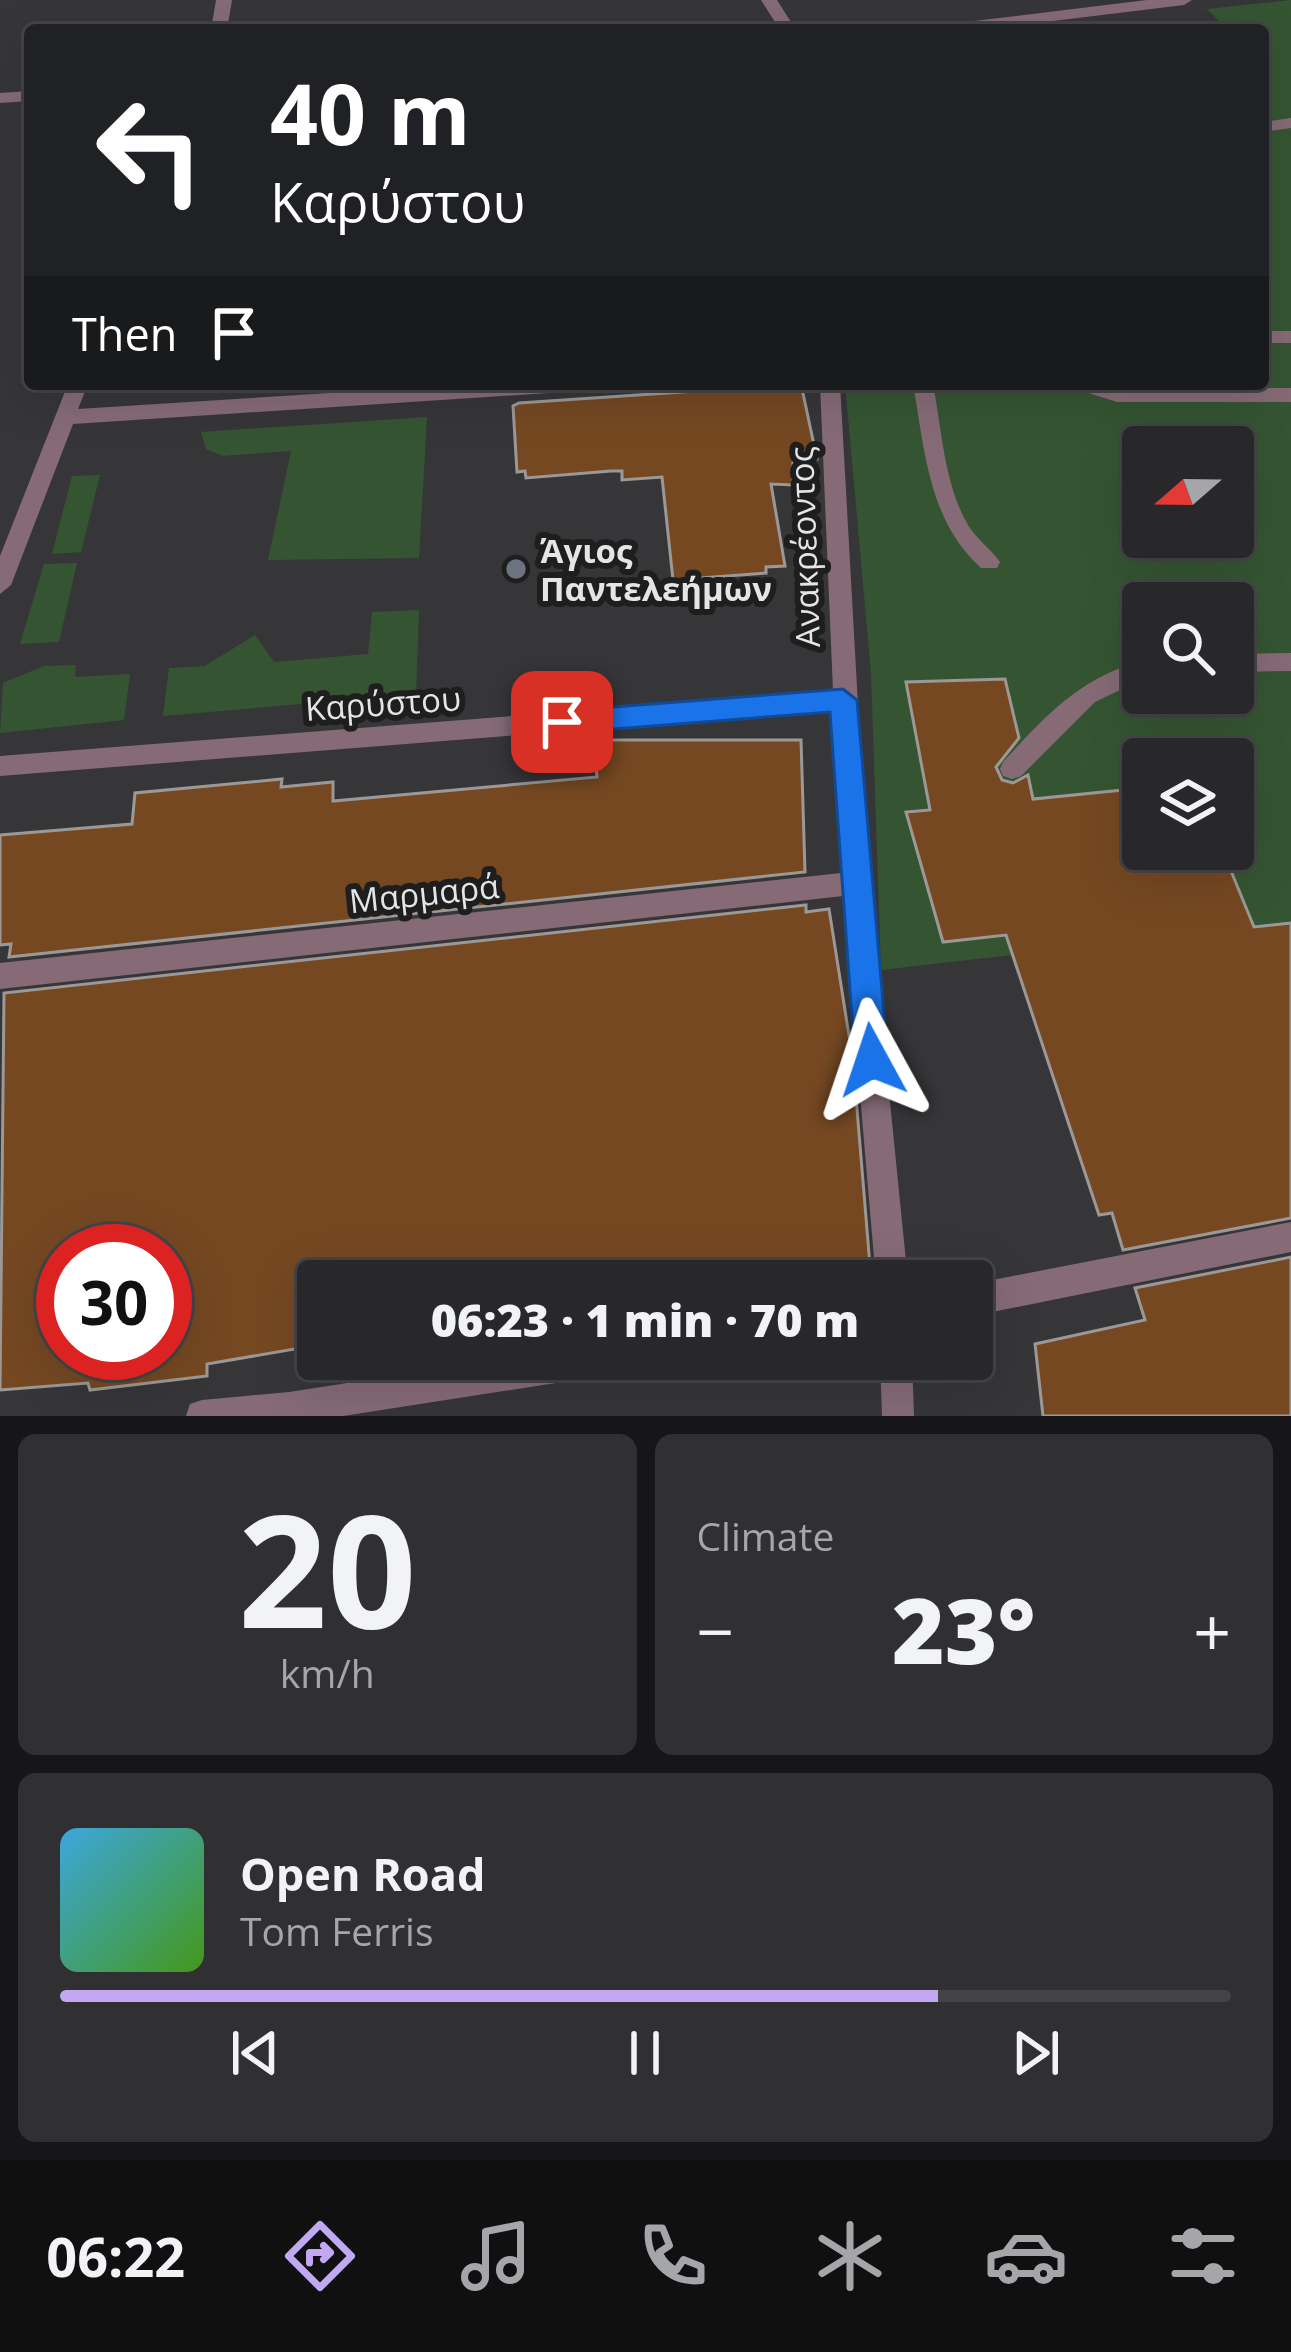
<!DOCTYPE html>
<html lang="en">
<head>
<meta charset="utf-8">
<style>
	:root { --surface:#28282b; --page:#303033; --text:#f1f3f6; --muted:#a5a6a9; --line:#444447; --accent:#c2a7f2 }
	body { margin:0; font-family:"Open Sans",sans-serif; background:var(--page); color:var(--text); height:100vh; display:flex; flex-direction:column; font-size:45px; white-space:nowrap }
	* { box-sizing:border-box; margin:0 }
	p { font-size:39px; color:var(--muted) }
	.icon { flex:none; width:66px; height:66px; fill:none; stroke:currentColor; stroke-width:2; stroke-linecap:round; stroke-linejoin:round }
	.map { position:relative; height:1416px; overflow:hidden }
	.details { display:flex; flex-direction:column; gap:18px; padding:18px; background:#161618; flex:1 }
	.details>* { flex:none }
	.top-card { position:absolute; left:24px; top:24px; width:1245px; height:366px; border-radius:12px; box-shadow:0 12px 48px #0002,0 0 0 3px var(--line); background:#202124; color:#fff; overflow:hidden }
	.needle { width:78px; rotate:250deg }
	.tools { position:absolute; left:1122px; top:426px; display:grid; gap:24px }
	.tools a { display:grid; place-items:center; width:132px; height:132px; border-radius:12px; background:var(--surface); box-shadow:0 12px 48px #0002,0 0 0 3px var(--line); font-size:60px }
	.speed { position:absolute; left:36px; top:1224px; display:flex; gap:24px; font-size:60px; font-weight:700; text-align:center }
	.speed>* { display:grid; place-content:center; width:156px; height:156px; border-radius:50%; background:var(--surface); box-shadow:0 12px 48px #0002,0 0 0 3px var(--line); line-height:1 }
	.speed .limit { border:18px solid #d22; background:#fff; color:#111 }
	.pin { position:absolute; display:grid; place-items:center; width:102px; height:102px; color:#fff; margin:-51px; border-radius:24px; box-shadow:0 6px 18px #0006 }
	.me { position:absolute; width:132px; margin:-66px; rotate:355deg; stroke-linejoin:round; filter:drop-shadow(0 0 9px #0008) }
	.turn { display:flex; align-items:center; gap:42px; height:252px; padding:0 48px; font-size:54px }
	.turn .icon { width:156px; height:156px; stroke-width:2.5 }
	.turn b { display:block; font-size:84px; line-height:102px }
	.then { display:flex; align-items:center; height:114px; padding:0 48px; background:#0003; gap:24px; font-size:45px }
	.big { font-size:90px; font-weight:800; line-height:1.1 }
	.details .card { flex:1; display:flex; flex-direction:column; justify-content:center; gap:18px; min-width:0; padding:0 42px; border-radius:18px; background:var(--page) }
	.details .dial { align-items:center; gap:0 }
	.dial b { font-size:156px; line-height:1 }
	.song { display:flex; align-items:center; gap:36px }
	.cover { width:144px; height:144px; border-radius:18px; background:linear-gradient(135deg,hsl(200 70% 55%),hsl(100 70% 35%)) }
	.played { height:12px; border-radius:6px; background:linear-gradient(90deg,var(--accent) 75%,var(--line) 75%) }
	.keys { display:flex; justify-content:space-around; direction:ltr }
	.heat { display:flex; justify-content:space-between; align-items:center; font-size:66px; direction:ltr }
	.details .tiles { flex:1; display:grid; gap:18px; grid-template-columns:1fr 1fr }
	.card:last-child { grid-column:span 2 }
	.trip { position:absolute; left:297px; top:1260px; width:696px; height:120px; border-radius:12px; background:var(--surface); box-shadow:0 12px 48px #0002,0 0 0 3px var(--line); font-weight:800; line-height:120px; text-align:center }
	.dock { display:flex; height:192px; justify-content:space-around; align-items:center; background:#101011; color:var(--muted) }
	.dock .icon { width:84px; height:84px }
	.dock .current { color:var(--accent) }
	.dock b { font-size:54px; color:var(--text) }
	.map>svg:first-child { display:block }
</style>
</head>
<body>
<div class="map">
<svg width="1291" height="1416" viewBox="0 0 1291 1416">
	<rect width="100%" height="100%" fill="#363639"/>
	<g fill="#355532" fill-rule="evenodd">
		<path d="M1291 0V923L881 970 871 672 845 384H1263V30H1228L1207 9ZM1143 447H1233V537H1143ZM1143 603H1233V693H1143ZM1143 759H1233V849H1143Z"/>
		<polygon points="427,417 419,558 268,560 291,451 223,456 206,449 201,432"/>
		<polygon points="100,475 81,552 52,554 72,476"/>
		<polygon points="77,563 59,642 20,644 44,564"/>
		<polygon points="419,610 416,694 163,716 169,668 205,666 255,635 274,662 368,654 372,612"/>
		<polygon points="76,665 75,677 130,674 124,720 0,733 3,683 44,666"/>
	</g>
	<g fill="#754822" stroke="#9b9896" stroke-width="3" fill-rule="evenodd">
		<polygon points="801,384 817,459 793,463 793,485 771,484 785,566 766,567 766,573 673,580 662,477 622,480 622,471 611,471 526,478 525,471 517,472 513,406 519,403"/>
		<polygon points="1005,679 1019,738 996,767 1002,780 1013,783 1028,775 1033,799 1143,788 1143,849 1222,849 1254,927 1291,923 1291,1218 1123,1250 1112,1213 1099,1215 1006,935 943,942 906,812 930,810 906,682"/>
		<polygon points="593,740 801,740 805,872 9,957 11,944 0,945 0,835 132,824 135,793 282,779 281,787 333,782 333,801 597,777"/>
		<path d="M806 905V912L829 909 853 1061 870 1266 771 1281H318V1345L207 1364V1376L90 1390 88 1383 0 1390 4 993ZM63 1251H165V1353H63Z"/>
		<polygon points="1291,1257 1291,1416 1043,1416 1035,1344 1145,1320 1135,1288"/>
	</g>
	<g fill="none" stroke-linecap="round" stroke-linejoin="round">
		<g fill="#866b76" fill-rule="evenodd">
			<polygon points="1291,118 1291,128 1263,132 1263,122"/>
			<rect x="1263" y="331" width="28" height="12"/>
			<path d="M913 384H933C942 430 944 484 968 525 977 540 991 549 1000 562L997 568H981C928 520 925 450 913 384Z"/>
			<polygon points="1073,384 1118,388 1291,388 1291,402 1117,402 1076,389"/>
			<polygon points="1291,653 1291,671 1233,672 1233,654"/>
			<path d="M1143 661V679L1095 702 1021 776 1012 779 1003 776 1000 769 1003 762C1045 716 1082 676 1143 661Z"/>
		</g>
		<g fill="#866b76" fill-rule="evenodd">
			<polygon points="216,0 232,0 227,30 211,30"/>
			<polygon points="761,0 777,0 796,30 780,30"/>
			<polygon points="1147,0 1192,0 1184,5 979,30 933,30 941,25"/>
			<polygon points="30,91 30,101 0,103 0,93"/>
			<polygon points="68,384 88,384 78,409 473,384 589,384 579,391 73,424 11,585 0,594 0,556"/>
			<polygon points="820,384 840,384 868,883 908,1281 876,1281 843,896 0,989 0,963 841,873 834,710 0,776 0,756 833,691"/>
			<polygon points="1291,1222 1291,1252 972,1316 972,1284"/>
			<polygon points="503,1359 623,1359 618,1370 607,1375 343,1416 186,1416 190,1404 202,1400 289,1392"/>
			<polygon points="880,1359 912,1359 914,1416 882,1416"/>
		</g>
	</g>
	<polygon fill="#1a73e8" stroke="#114b97" stroke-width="3" points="843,689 857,700 888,1060 883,1070 872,1075 860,1070 855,1060 830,712 562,733 548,722 562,711"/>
	<circle fill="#6b7280" stroke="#1e1e1f" stroke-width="4.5" cx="516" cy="569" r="12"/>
	<g text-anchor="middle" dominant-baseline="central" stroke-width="12" stroke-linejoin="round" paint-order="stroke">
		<g font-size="33" fill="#e4e5e6" stroke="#1e1e1f">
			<text transform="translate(804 547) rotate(-92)">Ανακρέοντος</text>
			<text transform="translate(383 703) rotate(-4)">Καρύστου</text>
			<text transform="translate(424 893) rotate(-6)">Μαρμαρά</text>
		</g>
		<g font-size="33" font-weight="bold" fill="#e4e5e6" stroke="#1e1e1f" text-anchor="start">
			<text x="540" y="550">Άγιος<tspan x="540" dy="38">Παντελεήμων</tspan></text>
		</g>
	</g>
</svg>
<div class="tools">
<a><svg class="needle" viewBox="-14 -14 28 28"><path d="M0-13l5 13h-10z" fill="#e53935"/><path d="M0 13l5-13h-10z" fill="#a5a6a9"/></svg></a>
<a><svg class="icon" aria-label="search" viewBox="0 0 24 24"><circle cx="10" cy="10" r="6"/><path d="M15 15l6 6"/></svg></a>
<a><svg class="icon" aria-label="layers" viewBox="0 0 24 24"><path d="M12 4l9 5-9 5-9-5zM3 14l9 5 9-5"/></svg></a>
</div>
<div class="speed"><div class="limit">30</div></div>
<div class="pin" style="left:562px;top:722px;background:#d93025"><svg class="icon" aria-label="arrive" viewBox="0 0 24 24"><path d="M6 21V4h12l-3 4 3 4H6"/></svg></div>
<svg class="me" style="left:872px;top:1060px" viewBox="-20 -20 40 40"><path d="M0-17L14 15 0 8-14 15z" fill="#1a73e8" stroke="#fff" stroke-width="4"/></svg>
<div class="trip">06:23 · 1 min · 70 m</div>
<div class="top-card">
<div class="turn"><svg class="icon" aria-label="left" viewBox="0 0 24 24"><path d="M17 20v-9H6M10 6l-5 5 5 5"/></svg><div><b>40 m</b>Καρύστου</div></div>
<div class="then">Then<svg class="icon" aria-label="arrive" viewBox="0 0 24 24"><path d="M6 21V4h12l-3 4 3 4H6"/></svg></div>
</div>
</div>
<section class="details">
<div class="tiles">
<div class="card dial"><b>20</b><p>km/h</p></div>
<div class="card"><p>Climate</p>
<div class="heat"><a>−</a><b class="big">23°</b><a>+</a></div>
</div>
<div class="card">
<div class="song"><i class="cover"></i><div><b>Open Road</b><p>Tom Ferris</p></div></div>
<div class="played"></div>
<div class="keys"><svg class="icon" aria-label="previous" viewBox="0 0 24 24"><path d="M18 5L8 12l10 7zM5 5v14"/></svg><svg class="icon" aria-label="pause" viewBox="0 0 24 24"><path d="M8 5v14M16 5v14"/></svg><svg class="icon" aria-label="next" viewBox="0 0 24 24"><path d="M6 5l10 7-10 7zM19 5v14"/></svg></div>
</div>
</div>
</section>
<nav class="dock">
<b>06:22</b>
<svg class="icon current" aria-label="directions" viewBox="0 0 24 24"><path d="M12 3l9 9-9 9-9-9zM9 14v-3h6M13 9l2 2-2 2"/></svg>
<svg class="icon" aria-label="music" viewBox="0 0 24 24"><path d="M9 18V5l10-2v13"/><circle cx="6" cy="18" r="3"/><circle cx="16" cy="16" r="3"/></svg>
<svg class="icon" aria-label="phone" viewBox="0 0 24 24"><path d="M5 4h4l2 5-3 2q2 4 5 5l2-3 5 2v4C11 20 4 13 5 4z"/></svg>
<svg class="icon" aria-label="climate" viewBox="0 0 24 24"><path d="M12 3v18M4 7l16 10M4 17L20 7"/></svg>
<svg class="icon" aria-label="car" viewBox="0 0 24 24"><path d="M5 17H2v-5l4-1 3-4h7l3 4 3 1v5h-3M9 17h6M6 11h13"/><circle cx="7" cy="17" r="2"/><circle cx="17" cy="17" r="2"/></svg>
<svg class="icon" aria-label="filters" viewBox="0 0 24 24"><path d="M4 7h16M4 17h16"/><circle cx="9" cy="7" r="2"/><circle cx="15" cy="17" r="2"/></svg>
</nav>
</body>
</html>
